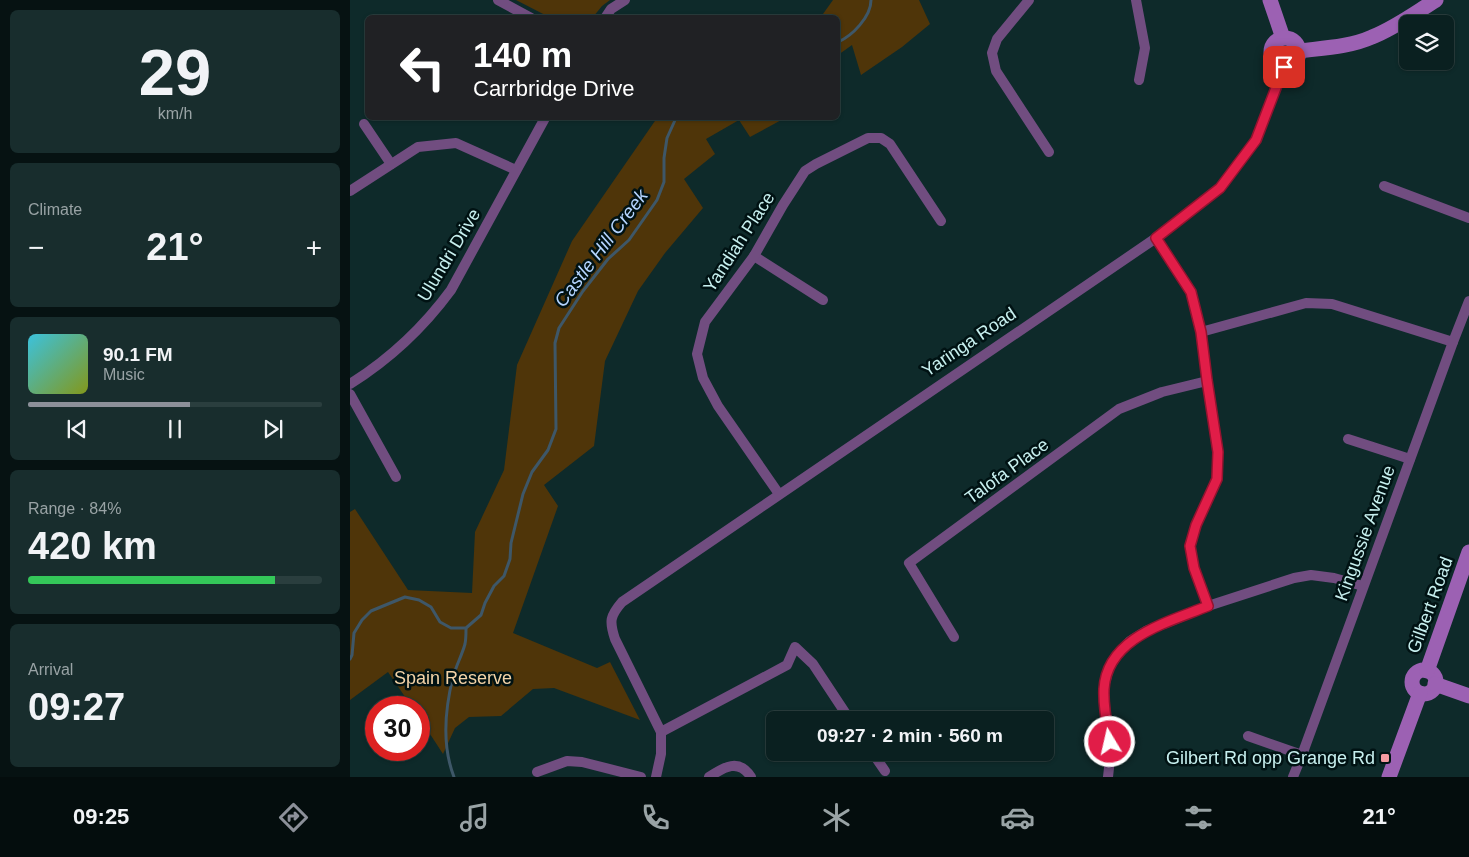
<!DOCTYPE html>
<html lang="en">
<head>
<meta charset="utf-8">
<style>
	:root { --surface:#0a2020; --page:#182d2d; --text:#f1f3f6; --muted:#99a3a5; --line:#2a3e3e; --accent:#8c9099 }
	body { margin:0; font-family:Arial,sans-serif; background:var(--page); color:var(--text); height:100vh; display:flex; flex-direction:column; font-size:19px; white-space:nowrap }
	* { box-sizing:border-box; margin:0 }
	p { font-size:16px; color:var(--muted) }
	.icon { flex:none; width:28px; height:28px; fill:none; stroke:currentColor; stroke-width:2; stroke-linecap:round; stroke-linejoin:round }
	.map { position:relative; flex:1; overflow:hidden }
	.drawer { display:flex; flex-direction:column; gap:10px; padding:10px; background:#061212; width:350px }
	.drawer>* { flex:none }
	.guide { position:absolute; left:15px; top:15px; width:475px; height:105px; border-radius:8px; box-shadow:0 1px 4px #0004,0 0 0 1px var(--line); background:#202124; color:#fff; overflow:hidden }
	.tools { position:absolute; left:1049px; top:15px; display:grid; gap:10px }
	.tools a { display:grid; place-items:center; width:55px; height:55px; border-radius:8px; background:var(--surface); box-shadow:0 1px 4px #0004,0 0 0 1px var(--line); font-size:25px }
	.speed { position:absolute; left:15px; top:696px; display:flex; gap:10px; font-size:25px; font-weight:700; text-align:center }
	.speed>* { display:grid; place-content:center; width:65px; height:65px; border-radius:50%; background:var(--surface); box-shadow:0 1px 4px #0004,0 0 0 1px var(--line); line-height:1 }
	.speed .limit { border:8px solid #d22; background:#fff; color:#111 }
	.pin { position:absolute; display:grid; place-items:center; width:42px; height:42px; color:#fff; margin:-21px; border-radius:10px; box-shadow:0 2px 8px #0006 }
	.me { position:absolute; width:55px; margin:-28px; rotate:351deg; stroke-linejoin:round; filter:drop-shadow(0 0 4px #0008) }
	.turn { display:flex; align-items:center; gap:18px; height:105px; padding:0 25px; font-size:22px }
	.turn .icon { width:65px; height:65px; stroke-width:2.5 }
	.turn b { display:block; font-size:35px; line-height:42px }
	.big { font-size:38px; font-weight:800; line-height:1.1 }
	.drawer .tile { flex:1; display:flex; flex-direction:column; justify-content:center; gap:8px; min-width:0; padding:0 18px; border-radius:8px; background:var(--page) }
	.drawer .dial { align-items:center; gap:0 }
	.dial b { font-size:65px; line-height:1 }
	.song { display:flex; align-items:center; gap:15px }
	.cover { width:60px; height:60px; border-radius:8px; background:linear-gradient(135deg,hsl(190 70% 55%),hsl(70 70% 35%)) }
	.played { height:5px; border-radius:2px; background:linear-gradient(90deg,var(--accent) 55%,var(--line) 55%) }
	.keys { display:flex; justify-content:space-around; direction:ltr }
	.heat { display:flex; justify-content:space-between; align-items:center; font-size:28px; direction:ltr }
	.charge { height:8px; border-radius:4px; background:linear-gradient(90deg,#34c759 84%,var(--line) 0) }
	.trip { position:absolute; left:416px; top:711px; width:288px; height:50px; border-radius:8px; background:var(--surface); box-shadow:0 1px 4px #0004,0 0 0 1px var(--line); font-weight:800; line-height:50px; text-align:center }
	.menu { display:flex; height:80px; justify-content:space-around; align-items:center; background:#040d0d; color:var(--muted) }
	.menu .icon { width:35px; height:35px }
	.menu .selected { color:var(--accent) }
	.menu b { font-size:22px; color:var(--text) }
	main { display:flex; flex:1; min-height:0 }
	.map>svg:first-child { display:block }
</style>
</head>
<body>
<main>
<section class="drawer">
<div class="tile dial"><b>29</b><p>km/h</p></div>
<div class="tile"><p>Climate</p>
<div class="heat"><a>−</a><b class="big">21°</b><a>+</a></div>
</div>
<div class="tile">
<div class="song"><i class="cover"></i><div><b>90.1 FM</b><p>Music</p></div></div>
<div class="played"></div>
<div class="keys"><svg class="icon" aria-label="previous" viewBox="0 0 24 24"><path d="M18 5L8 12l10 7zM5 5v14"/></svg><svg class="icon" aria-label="pause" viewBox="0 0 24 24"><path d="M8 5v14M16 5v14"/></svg><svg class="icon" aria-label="next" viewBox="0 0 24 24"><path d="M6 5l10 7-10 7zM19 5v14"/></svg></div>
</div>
<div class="tile"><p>Range · 84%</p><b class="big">420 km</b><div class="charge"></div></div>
<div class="tile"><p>Arrival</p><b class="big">09:27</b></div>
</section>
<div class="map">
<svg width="1119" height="777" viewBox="0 0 1119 777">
	<rect width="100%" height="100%" fill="#0e2a2a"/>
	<g fill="#4f3509">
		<polygon points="166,0 260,0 252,6 243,17 199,17"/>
		<polygon points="483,0 569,0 580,24 552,47 511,75 502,45 488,55 488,18 464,17 473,14"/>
		<polygon points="307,118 435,118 400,137 389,120 356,139 365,154 334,179 353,208 315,253 288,291 255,361 244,446 194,485 208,506 163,633 247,668 260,662 290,720 204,688 183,689 151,716 119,717 105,728 93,754 69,717 69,708 62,707 38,672 0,700 0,512 5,509 58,590 122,593 125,532 154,470 167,365 222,241"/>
	</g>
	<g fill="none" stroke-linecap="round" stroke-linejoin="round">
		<g stroke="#3e5768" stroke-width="3">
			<path d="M488 42C502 36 521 17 521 0"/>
			<polyline points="0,659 2,655 4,633 12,620 21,611 55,597 69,600 81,607 90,622 101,628 116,628 131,615 135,603 144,586 154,576 160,559 161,543 173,494 182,472 198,450 206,429 205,343 209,328 233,291 258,259 279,240 307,200 314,182 314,158 317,138 326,118"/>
			<path d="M104 777C92 746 95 709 103 677 106 666 112 655 115 644 116 639 116 634 116 629"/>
		</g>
		<g stroke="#714d80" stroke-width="10">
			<polyline points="148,0 181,18"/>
			<polyline points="679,0 647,39 642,53 646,71 699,152"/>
			<polyline points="786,0 795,48 789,80"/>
			<polyline points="255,18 261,9 275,0"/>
			<polyline points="14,124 41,164"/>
			<polyline points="1034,186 1119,218"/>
			<polyline points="0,191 68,147 106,143 166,170"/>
			<polyline points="806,238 841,292 851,332 857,381 868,452 867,479 846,525 840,546 844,568 858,606"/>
			<polyline points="404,256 473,300"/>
			<polyline points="851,332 956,303 982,304 1103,342"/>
			<path d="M0 384C40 359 73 328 101 290L195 118"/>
			<polyline points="0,394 46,477"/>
			<polyline points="998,439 1060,459"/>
			<polyline points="429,494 368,406 353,378 347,354 355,322 404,256 433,205 455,171 466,164 518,138 531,138 540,144 591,221"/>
			<polyline points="604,637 559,563 769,409 812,392 857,381"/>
			<polyline points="311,732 437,665 445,647 463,664 500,720"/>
			<polyline points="898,736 952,755"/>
			<polyline points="522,752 535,771"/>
			<polyline points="187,772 217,761 232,762 291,777"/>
			<path d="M306 777 311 754V732L265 639C259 621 260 616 272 602L806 238 870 188 906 140 934 67"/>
			<path d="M359 777C374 767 389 758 401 777"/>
			<polyline points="758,777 759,768 760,742 754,704 754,687 759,668 768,654 780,641 796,631 858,606 944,578 961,575 984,578 1013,586"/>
			<polyline points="943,777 952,755 1103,342 1119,301"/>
		</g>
		<g stroke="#9c61b3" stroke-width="15">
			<polyline points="920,0 933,38"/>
			<circle cx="935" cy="52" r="14"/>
			<path d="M949 51C973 48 1000 47 1022 37 1045 28 1065 13 1086 0"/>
			<circle cx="1074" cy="682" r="12"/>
			<polyline points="1077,671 1119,552"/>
			<polyline points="1085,684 1119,696"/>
			<polyline points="1039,777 1070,693"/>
		</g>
	</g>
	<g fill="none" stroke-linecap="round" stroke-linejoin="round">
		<g stroke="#92132f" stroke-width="12">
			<path id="route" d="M760 742C757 725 753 707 754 689 757 637 819 622 858 606L844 568 840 546 846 525 867 479 868 452 857 380 851 332 841 292 806 238 870 188 906 140 934 67"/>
		</g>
		<use href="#route" stroke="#e11d48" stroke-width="9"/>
	</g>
	<rect fill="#f49aa0" stroke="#001213" stroke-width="2" x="1030" y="753" width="10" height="10" rx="2.5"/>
	<g text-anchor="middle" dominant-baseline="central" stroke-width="5" stroke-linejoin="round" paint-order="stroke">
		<g font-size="18" fill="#c7f0ef" stroke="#001213">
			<text transform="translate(389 242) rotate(-57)">Yandiah Place</text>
			<text transform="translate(99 255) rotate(-59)">Ulundri Drive</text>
			<text transform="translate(619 342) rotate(-34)">Yaringa Road</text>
			<text transform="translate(657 471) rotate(-36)">Talofa Place</text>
			<text transform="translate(1015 533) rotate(-70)">Kingussie Avenue</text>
			<text transform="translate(1080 605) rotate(-70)">Gilbert Road</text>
		</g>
		<g font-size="18" fill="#f3d3a7" stroke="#001213">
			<text x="103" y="678">Spain Reserve</text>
		</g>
		<g font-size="18" fill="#c7f0ef" stroke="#001213" text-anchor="end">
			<text x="1025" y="758">Gilbert Rd opp Grange Rd</text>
		</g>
		<g font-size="19" font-style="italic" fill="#b5d5ff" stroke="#001213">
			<text transform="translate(251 248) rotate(-53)">Castle Hill Creek</text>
		</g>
	</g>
</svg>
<div class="tools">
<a><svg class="icon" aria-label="layers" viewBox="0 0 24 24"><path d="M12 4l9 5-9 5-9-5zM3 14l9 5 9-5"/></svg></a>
</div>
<div class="speed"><div class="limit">30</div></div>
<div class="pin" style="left:934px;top:67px;background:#d93025"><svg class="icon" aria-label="arrive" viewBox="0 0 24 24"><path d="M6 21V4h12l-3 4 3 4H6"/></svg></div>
<svg class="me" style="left:760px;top:742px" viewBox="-20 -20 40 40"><circle r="17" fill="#e11d48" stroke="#fff" stroke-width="3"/><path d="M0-11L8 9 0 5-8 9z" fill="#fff"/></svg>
<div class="trip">09:27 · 2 min · 560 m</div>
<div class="guide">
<div class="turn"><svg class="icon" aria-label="left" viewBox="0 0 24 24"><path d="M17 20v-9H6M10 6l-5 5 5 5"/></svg><div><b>140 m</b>Carrbridge Drive</div></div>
</div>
</div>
</main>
<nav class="menu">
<b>09:25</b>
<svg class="icon selected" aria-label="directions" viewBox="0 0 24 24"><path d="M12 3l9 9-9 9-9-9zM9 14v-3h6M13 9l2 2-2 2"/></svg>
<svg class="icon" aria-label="music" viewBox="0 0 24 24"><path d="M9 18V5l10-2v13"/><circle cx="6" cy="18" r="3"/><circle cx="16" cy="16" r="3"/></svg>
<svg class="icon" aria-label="phone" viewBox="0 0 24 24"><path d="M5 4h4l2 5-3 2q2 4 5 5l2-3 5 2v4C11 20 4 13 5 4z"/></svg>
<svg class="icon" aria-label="climate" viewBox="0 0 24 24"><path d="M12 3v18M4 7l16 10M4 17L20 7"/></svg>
<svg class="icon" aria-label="car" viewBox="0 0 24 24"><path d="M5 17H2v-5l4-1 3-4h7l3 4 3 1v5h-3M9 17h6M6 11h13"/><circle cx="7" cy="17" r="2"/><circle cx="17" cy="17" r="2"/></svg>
<svg class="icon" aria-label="filters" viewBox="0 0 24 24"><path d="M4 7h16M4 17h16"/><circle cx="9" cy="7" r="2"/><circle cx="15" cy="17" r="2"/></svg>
<b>21°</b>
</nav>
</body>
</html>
